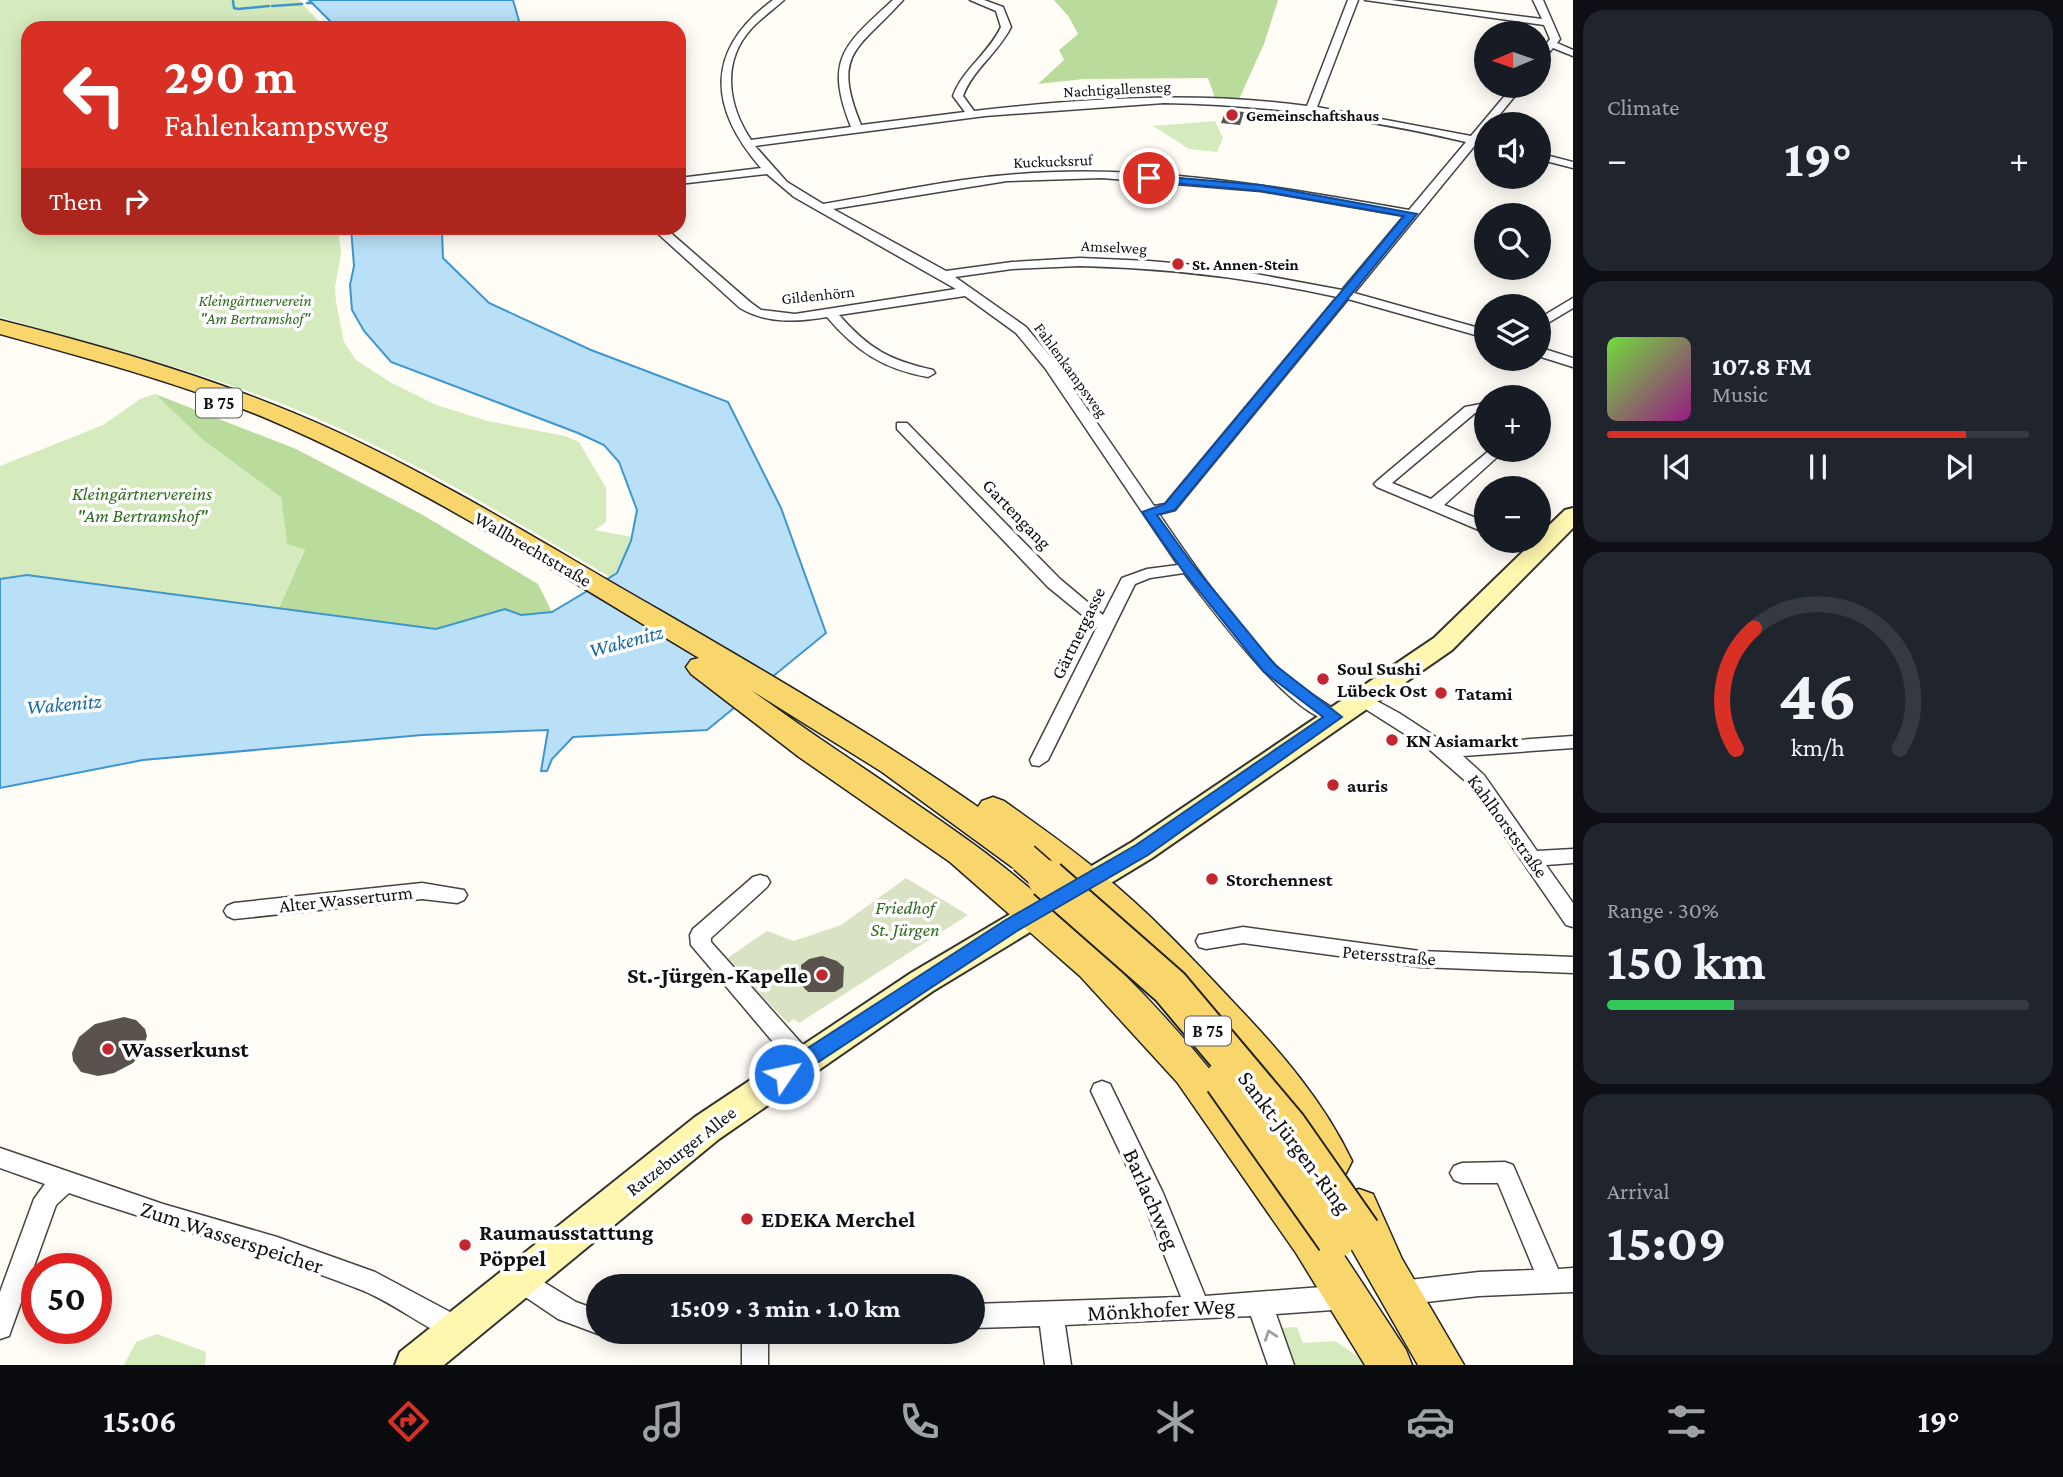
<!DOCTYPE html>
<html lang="en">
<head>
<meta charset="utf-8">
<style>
	:root { --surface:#171b24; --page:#20242c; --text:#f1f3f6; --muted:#9ea1a6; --line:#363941; --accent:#d93025 }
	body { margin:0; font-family:"Crimson Pro",serif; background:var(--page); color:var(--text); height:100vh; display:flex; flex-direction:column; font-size:26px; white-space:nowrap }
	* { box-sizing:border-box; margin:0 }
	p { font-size:23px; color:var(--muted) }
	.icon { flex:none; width:38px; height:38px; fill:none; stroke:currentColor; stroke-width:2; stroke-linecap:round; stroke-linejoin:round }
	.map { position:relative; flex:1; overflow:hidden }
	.drawer { display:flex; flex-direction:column; gap:10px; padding:10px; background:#0d0f14; width:490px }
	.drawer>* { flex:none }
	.banner { position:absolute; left:21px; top:21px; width:665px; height:214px; border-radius:21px; box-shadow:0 4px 18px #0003; background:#d93025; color:#fff; overflow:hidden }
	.needle { width:46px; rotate:268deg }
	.tools { position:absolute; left:1474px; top:21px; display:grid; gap:14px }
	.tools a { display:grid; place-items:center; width:77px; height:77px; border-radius:50%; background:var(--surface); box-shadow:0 4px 18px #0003; font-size:35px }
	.speed { position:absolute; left:21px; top:1253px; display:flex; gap:14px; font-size:35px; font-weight:700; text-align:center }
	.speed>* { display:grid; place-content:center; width:91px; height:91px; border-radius:50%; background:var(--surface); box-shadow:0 4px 18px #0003; line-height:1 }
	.speed .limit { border:10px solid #d22; background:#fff; color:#111 }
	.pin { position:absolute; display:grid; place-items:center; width:60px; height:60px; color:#fff; margin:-30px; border:4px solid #fff; border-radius:50%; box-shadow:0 2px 7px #0007 }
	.me { position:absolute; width:77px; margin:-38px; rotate:56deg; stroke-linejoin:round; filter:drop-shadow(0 0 5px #0008) }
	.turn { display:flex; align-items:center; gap:24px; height:147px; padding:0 28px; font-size:32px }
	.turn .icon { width:91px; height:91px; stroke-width:2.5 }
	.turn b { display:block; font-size:49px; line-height:60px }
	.then { display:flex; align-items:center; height:66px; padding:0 28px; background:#0003; gap:14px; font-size:26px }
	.big { font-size:52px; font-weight:700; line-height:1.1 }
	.drawer .card { flex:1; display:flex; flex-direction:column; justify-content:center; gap:10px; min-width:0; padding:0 24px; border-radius:21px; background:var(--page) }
	.drawer .dial { align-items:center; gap:0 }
	.dial svg { height:182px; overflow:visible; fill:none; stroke:var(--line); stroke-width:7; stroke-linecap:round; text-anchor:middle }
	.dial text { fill:var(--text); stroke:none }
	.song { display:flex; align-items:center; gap:21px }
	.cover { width:84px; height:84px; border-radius:10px; background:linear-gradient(135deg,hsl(100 70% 55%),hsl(310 70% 35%)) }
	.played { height:7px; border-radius:4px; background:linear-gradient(90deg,var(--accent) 85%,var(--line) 85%) }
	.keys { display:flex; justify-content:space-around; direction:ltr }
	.heat { display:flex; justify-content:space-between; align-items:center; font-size:38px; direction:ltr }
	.charge { height:10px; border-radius:5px; background:linear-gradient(90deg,#34c759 30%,var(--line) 0) }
	.trip { position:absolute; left:586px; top:1274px; width:399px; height:70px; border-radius:35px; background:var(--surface); box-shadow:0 4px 18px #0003; font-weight:700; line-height:70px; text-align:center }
	.tabs { display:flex; height:112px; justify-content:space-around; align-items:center; background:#090b0e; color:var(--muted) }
	.tabs .icon { width:49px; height:49px }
	.tabs .on { color:var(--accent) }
	.tabs b { font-size:32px; color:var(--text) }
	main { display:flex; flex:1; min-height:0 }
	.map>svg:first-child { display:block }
</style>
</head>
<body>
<main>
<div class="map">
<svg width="1573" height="1365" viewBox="0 0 1573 1365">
	<rect width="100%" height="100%" fill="#fffdf5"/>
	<g fill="#d5ebbd">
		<path d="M0 0H299L325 28H28V228H338L341 254 335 287 336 302 344 342 356 360 390 382 436 405 488 421 565 436 579 442 606 488V522L595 530 632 537 617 573 610 577C504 515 400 451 285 405 193 369 96 345 0 317Z"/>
		<polygon points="1215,121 1223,138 1217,152 1189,149 1153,126"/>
		<polygon points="155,394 204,441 281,497 287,544 305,548 279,608 197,602 27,575 0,579 0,466 103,425 140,399"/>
		<polygon points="1297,1327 1303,1343 1335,1341 1370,1365 1287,1365 1279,1341 1281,1328"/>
		<polygon points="157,1334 206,1352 205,1365 124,1365 136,1342"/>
	</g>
	<g fill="#b9dc9c">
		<polygon points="1054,0 1278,0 1264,44 1239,99 1215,98 1208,78 1084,79 1038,84 1064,60 1059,50 1078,34 1069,17"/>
		<polygon points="155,394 296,449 423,515 538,584 552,612 521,615 505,609 436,629 279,608 305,549 287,544 281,497 204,441"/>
	</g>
	<path fill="#d9e3c4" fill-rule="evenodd" d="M906 878 968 915 799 1023 794 1019 788 1023 726 959 767 931 794 941 841 925ZM809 959 837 961 844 967 843 987 835 992 821 990 808 992 801 985 803 976 800 974 801 965Z"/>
	<g fill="#b9e0f7" stroke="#3f96cf" stroke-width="2">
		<polygon points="309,0 513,0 521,28 337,28"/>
		<polygon points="351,228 445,228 442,232 443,258 489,303 591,350 728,402 781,508 826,633 707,730 573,737 552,759 547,771 541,771 548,730 422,735 143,760 0,788 0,579 27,575 436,629 505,609 521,615 552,612 617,573 631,541 637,510 619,462 604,445 578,433 391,362 364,331 352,310 350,285 354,266"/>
	</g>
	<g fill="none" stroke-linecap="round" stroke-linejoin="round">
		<g stroke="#3f96cf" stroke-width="2.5">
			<polyline points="233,1 234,8 238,9 269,6"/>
			<polyline points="307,3 312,3"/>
			<polyline points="272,6 302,4"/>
		</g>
	</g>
	<g fill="#5a524d">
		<polygon points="1226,110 1244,112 1240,125 1221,123"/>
		<polygon points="822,956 837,961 844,967 843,987 835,992 808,992 801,985 801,965 809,959"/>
		<polygon points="124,1017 136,1020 145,1029 147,1036 141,1054 133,1063 114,1073 98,1076 81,1072 73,1061 72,1053 79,1037 95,1024"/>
	</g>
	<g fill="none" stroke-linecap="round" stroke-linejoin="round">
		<g stroke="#444" stroke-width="3">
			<g id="street">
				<path d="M773 0H784C773 10 761 18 751 29 721 62 728 106 751 140L851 127C824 59 844 45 893 0H903C858 50 831 52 861 125L965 112 953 96C963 69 989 53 1001 27L996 11 970 0H984L1003 7 1011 27C998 53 973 69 963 96L974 111C1085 98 1197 91 1307 106L1348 0H1358L1317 107 1471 136 1513 86H1523L1492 124H1486V132L1480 138 1486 140V146L1476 144 1354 293 1486 330V338L1348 299 1175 510 1159 514C1193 564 1233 621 1275 665 1294 684 1318 698 1340 713L1343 717 1340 721C1301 732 1207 603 1184 573L1150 578 1135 584 1048 760 1039 766 1032 765 1030 760 1097 627 1048 587 897 429V423H907L1060 579 1103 615 1122 578 1147 569 1178 565 1045 368 1016 333 965 296 839 315C869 349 889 360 933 370L935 373 928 377C883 369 856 351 827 317 797 322 767 324 740 308L655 231 653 228H665L750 302 761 310 795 314 956 289 794 197 767 174 679 184V178L761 168C708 107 705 50 773 0ZM1164 103C1268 105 1365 118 1466 142L1409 210C1278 187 1141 162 1007 175 946 180 884 194 823 204L787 182 755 146 985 116ZM1102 178 1261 191 1404 216 1342 290 1218 267 1149 261 1080 258 1012 262 946 271 833 209 1007 181ZM1080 266C1167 268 1252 278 1337 297L1165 504 1154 506 1055 362 1026 327 955 277 1012 269Z"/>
				<polygon points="1365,0 1391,0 1542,19 1533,0 1543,0 1560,39 1557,43 1573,50 1573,56 1553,48 1538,65 1538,55 1550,39 1544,25"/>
				<polygon points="1538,153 1573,162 1573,168 1538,159"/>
				<polygon points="1573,298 1573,308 1538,329 1538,319"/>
				<polygon points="1538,347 1573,358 1573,367 1538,356"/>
				<polygon points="1486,403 1486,411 1475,413 1392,483 1431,499 1490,450 1505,450 1444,505 1486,522 1486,533 1377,487 1374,484 1377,481 1465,407"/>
				<polygon points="1508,541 1529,541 1546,550 1538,555"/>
				<polygon points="1362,693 1399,713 1448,745 1573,736 1573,748 1463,756 1484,775 1537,851 1573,849 1573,863 1546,865 1573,903 1573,927 1566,925 1470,785 1430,750 1356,703 1353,699"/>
				<polygon points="760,875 767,877 770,882 767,887 711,938 711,942 811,1054 814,1061 811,1068 803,1070 795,1068 691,945 690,935 693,929 753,877"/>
				<polygon points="422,883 464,890 467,895 464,900 457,903 422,899 234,919 227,916 224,911 227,906 234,903"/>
				<polygon points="1243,927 1420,951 1573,957 1573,973 1420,967 1243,943 1206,949 1199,947 1196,941 1199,935"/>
				<polygon points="1102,1081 1110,1084 1163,1193 1205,1296 1347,1285 1356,1289 1360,1297 1356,1305 1347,1309 1276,1314 1294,1365 1268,1365 1251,1316 1065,1325 1071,1365 1045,1365 1040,1326 973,1328 973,1304 1181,1297 1140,1194 1091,1091 1094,1084"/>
				<path d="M0 1148 163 1204 277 1237 375 1272 467 1321 471 1330 467 1339 458 1342C425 1329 397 1305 364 1291 268 1253 167 1227 69 1193L56 1205 9 1336 0 1339V1292L34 1199 45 1184 0 1168Z"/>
				<polygon points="1505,1162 1513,1165 1558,1269 1573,1268 1573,1292 1479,1296 1400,1305 1391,1301 1387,1293 1391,1285 1400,1281 1479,1272 1534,1270 1498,1183 1462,1183 1454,1180 1450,1173 1454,1166 1462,1163"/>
				<polygon points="521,1268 576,1302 598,1310 598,1332 604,1332 598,1334 558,1319 512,1288 509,1280 512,1272"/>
				<rect x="742" y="1332" width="26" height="33"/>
			</g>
		</g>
		<g stroke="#333" stroke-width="4">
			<polygon id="secondary" points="1573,508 1573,528 1452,650 1152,858 933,991 719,1139 444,1365 395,1365 400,1352 695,1117 911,973 1132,842 1434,638 1534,541 1538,541 1538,536 1565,510"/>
		</g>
		<g stroke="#222" stroke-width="3">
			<g id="primary">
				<path d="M0 320C114 349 228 382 335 431 444 481 546 545 649 604 761 669 872 733 978 807L982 801 993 797 1004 801C1036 824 1068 846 1098 871 1147 910 1192 958 1235 1004 1280 1051 1324 1102 1352 1161L1346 1173C1342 1175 1335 1178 1331 1178 1312 1177 1288 1119 1275 1103 1205 1015 1128 930 1039 861L1036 867 1024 870 1012 867 882 772 751 690C823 743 899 790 972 843 1015 874 1067 919 1105 956 1226 1070 1316 1212 1406 1350L1412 1365H1365L1296 1253 1177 1082 1080 976 950 862 799 757 691 674 686 667 691 660 699 658C558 574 419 483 268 419 181 383 90 359 0 334Z"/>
				<polygon points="1359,1189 1373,1194 1402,1259 1464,1365 1418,1365 1351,1248 1353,1243 1339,1207 1345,1194"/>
			</g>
		</g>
		<use href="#street" fill="#fff" fill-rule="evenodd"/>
		<use href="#secondary" fill="#fff6b0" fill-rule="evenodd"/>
		<use href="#primary" fill="#f9d66b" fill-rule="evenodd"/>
		<g stroke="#222" stroke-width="33" stroke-linecap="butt">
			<polyline id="primary-bridge-far1" points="1024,858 1049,880"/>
		</g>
		<g stroke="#222" stroke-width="42" stroke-linecap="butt">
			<g id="primary-bridge">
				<polyline points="1047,879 1170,987 1287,1126 1361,1232"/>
				<polyline points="1224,1080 1336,1239"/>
			</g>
		</g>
		<use href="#primary-bridge-far1" stroke="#f9d66b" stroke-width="30"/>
		<use href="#primary-bridge" stroke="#f9d66b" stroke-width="38"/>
	</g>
	<defs><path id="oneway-chevron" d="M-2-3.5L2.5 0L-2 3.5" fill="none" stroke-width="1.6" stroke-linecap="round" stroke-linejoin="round" transform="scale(1.75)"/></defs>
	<use stroke="#a0a0a0" href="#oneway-chevron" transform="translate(1270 1335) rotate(-109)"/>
	<polygon fill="#1a73e8" stroke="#114b97" stroke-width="2" points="1145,175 1261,185 1417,214 1175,510 1157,515 1193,565 1275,665 1342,717 1148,855 1017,931 791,1080 784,1082 777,1080 774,1074 777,1068 1004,921 1136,845 1323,717 1264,672 1183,571 1142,512 1165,504 1404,216 1261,191 1149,181 1145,180"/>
	<g fill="#c4262e" stroke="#fff" stroke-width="2.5">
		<circle cx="1232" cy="115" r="7"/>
		<circle cx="1178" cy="264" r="7"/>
		<circle cx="1323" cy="679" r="7"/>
		<circle cx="1441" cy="693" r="7"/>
		<circle cx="1392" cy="740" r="7"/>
		<circle cx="1333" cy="785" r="7"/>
		<circle cx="1212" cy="879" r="7"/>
		<circle cx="822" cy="975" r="7"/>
		<circle cx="108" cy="1049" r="7"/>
		<circle cx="747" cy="1219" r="7"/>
		<circle cx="465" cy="1245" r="7"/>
	</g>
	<g text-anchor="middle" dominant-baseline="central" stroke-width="7" stroke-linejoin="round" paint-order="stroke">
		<g font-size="16" fill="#111" stroke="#fff">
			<text transform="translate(1117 89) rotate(-3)">Nachtigallensteg</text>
			<text transform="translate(1053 161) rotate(-2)">Kuckucksruf</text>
			<text transform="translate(1114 247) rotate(3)">Amselweg</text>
			<text transform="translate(818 295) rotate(-6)">Gildenhörn</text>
			<text transform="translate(1071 370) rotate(54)">Fahlenkampsweg</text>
		</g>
		<g font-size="16" font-weight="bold" fill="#111" stroke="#fff" text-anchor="start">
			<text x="1246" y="115">Gemeinschaftshaus</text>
			<text x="1192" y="264">St. Annen-Stein</text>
		</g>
		<g font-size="16" font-style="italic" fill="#2f6b1f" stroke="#fff">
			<text x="255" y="300">Kleingärtnerverein<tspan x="255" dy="18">"Am Bertramshof"</tspan></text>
		</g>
		<g fill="#fff" stroke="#585858" stroke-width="2">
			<rect x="196" y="388.5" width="46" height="29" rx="5"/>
			<rect x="1185" y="1016.5" width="46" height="29" rx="5"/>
		</g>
		<g font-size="18" font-weight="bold" fill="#111">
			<text x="219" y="403">B 75</text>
			<text x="1208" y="1031">B 75</text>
		</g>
		<g font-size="19" font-style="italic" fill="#2f6b1f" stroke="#fff">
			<text x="142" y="493">Kleingärtnervereins<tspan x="142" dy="22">"Am Bertramshof"</tspan></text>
			<text x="905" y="907">Friedhof<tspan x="905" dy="22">St. Jürgen</tspan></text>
		</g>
		<g font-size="19" fill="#111" stroke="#fff">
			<text transform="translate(1017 514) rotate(46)">Gartengang</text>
			<text transform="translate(533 549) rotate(30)">Wallbrechtstraße</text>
			<text transform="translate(1078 633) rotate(-64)">Gärtnergasse</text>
			<text transform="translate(1508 826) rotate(54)">Kahlhorststraße</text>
			<text transform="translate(346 899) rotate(-6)">Alter Wasserturm</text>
			<text transform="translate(1389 955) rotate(5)">Petersstraße</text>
			<text transform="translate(681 1151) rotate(-38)">Ratzeburger Allee</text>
		</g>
		<g font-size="19" font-weight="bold" fill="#111" stroke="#fff" text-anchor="start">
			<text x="1337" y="668">Soul Sushi<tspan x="1337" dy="22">Lübeck Ost</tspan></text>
			<text x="1455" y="693">Tatami</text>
			<text x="1406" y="740">KN Asiamarkt</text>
			<text x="1347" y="785">auris</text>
			<text x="1226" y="879">Storchennest</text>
		</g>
		<g font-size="21" font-style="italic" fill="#1768a6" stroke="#fff">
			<text transform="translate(626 641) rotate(-15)">Wakenitz</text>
			<text transform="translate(64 704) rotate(-5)">Wakenitz</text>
		</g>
		<g font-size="23" font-weight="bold" fill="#111" stroke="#fff" text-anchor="start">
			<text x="808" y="975" text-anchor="end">St.-Jürgen-Kapelle</text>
			<text x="122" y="1049">Wasserkunst</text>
			<text x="761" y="1219">EDEKA Merchel</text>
			<text x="479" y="1232">Raumausstattung<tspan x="479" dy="26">Pöppel</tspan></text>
		</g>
		<g font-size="23" fill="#111" stroke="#fff">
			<text transform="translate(1295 1142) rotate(53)">Sankt-Jürgen-Ring</text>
			<text transform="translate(1152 1199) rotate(66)">Barlachweg</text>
			<text transform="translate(232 1237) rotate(18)">Zum Wasserspeicher</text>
			<text transform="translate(1161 1309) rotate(-3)">Mönkhofer Weg</text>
		</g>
	</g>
</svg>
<div class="tools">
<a><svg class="needle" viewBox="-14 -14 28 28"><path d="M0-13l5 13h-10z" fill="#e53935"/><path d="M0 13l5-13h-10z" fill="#9ea1a6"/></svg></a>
<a><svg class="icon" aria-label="sound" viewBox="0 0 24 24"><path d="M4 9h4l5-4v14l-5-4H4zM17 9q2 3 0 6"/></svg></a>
<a><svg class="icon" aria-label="search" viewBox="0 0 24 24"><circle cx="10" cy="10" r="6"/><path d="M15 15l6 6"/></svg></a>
<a><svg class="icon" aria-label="layers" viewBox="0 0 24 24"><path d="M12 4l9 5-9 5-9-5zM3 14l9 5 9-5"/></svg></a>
<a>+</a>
<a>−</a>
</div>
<div class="speed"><div class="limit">50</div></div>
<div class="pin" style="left:1149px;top:178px;background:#d93025"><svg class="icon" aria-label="arrive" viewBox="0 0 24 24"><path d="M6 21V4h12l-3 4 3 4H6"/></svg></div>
<svg class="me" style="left:784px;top:1074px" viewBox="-20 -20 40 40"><circle r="17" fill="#1a73e8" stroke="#fff" stroke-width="3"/><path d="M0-11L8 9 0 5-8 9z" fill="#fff"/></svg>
<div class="trip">15:09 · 3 min · 1.0 km</div>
<div class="banner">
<div class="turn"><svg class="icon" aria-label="left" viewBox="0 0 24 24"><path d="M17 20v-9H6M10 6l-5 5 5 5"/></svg><div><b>290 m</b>Fahlenkampsweg</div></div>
<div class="then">Then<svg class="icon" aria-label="right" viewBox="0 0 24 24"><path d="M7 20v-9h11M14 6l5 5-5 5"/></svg></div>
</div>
</div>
<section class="drawer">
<div class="card"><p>Climate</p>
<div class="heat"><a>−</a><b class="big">19°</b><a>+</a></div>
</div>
<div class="card">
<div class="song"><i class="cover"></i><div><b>107.8 FM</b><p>Music</p></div></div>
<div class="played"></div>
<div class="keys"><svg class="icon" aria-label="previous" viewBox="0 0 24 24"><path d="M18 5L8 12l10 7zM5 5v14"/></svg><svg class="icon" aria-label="pause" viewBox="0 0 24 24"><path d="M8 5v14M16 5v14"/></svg><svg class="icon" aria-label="next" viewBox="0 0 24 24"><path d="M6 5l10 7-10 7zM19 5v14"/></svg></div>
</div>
<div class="card dial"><svg viewBox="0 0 100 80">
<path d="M14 69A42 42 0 1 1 86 69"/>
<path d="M14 69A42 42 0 0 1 22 16" stroke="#d93025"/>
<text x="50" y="56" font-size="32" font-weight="700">46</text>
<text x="50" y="72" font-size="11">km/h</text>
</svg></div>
<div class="card"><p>Range · 30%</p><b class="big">150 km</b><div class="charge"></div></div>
<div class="card"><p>Arrival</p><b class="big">15:09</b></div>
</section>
</main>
<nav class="tabs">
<b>15:06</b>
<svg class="icon on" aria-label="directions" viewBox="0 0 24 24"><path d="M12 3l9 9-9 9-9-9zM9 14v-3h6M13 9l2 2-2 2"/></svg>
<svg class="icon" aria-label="music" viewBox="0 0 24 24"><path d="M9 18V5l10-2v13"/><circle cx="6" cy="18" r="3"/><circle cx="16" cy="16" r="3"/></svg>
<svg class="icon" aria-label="phone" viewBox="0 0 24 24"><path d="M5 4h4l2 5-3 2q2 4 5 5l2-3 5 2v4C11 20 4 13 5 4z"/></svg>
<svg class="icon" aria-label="climate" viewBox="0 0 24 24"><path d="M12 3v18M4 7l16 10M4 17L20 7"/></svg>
<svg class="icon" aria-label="car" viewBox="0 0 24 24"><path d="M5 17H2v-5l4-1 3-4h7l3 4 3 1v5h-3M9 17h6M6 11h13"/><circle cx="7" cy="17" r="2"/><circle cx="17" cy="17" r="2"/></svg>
<svg class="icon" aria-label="filters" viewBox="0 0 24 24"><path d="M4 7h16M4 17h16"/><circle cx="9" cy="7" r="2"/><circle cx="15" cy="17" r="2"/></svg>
<b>19°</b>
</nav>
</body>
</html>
